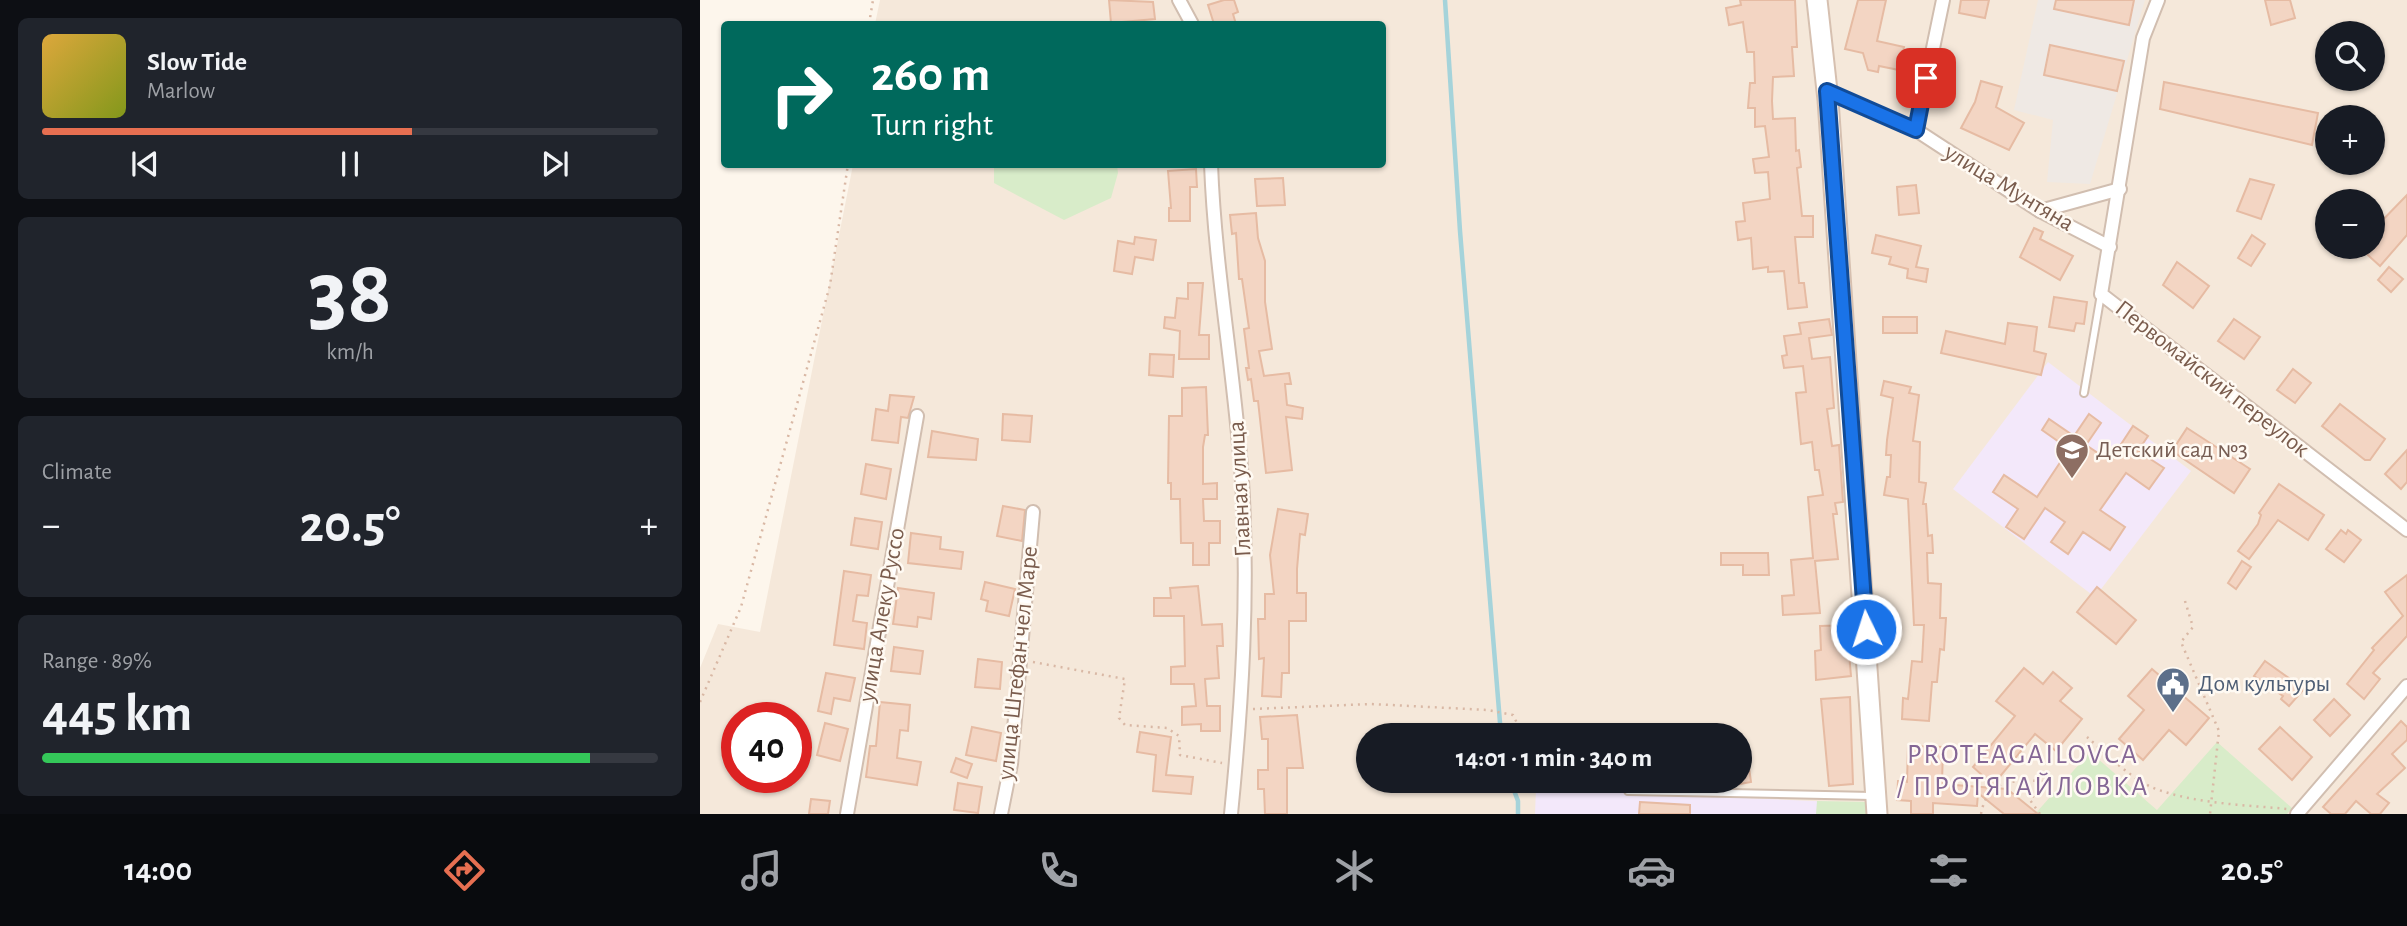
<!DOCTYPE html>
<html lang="en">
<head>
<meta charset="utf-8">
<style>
	:root { --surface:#171b24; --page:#20242c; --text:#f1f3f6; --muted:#9ea1a6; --line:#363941; --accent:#e76f51 }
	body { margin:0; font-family:"Alegreya Sans",sans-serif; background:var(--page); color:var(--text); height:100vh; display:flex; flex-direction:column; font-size:26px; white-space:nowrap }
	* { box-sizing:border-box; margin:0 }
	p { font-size:23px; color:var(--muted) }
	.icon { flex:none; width:38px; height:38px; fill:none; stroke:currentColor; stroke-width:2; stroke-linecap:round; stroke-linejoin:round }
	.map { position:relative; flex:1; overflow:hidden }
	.panel { display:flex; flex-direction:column; gap:18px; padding:18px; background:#0d0f14; width:700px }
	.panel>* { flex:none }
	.guide { position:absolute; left:21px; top:21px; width:665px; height:147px; border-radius:7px; box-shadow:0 2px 5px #0004; background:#00695c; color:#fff; overflow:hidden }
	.controls { position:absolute; left:1615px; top:21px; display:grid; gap:14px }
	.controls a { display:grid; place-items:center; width:70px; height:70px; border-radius:50%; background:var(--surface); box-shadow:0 2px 5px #0004; font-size:35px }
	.speed { position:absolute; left:21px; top:702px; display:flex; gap:14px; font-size:35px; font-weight:700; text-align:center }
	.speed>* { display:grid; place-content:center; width:91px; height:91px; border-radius:50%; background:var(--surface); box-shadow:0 2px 5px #0004; line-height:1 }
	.speed .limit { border:10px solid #d22; background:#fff; color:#111 }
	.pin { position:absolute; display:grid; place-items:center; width:60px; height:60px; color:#fff; margin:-30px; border-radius:14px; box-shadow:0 4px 10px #0006 }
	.me { position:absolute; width:77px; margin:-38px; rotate:356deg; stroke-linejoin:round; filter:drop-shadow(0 0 5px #0008) }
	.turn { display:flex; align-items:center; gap:24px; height:147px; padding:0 35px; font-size:32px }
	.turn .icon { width:91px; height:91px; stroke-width:2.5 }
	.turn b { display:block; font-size:49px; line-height:60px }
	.big { font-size:52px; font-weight:700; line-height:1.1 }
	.panel .widget { flex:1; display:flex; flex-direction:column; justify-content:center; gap:10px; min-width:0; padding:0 24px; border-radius:10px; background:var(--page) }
	.panel .dial { align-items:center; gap:0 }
	.dial b { font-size:91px; line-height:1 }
	.song { display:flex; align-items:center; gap:21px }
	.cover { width:84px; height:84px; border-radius:10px; background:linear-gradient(135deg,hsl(40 70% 55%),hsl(70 70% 35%)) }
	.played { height:7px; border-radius:4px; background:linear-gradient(90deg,var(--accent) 60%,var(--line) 60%) }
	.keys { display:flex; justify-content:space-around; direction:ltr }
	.heat { display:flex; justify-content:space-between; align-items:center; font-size:38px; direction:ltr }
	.charge { height:10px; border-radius:5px; background:linear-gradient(90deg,#34c759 89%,var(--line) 0) }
	.trip { position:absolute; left:656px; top:723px; width:396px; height:70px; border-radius:35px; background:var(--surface); box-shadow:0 2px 5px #0004; font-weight:700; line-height:70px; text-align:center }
	.dock { display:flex; height:112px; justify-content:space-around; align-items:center; background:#090b0e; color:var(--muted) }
	.dock .icon { width:49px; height:49px }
	.dock .current { color:var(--accent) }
	.dock b { font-size:32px; color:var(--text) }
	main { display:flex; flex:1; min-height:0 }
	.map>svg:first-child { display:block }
</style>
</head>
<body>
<main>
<section class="panel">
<div class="widget">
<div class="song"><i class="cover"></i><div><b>Slow Tide</b><p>Marlow</p></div></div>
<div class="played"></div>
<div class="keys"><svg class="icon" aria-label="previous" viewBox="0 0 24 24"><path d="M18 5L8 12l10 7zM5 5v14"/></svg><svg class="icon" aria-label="pause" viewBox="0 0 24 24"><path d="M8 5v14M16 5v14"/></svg><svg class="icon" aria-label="next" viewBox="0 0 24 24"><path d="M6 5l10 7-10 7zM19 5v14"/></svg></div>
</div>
<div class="widget dial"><b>38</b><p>km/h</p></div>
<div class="widget"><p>Climate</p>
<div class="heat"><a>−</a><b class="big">20.5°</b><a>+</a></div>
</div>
<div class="widget"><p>Range · 89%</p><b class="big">445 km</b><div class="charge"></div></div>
</section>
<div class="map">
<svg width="1707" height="814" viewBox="0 0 1707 814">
	<rect width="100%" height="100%" fill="#fdf6ec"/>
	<path fill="#f5e8da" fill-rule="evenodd" d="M180 0H1707V814H0V668L18 624 60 632 153 165 682 164V24H175ZM1628 33H1673V79H1628ZM1628 117H1673V163H1628ZM1628 201H1673V247H1628ZM37 718H96V777H37ZM668 735H1040V780H668Z"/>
	<polygon fill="#efe9e4" points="1338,0 1445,0 1390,184 1347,182 1353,120 1314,110"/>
	<g fill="#f3e8fa">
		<polygon points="1348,362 1491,471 1395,597 1253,489"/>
		<polygon points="836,789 1159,803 1159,814 835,814"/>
	</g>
	<g fill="#d8ecc9">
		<polygon points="294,165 417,165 418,173 411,198 364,220 294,183"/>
		<polygon points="1517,742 1592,808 1587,814 1335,814 1390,752 1457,810"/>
		<polygon points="1117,801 1168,802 1167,814 1116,814"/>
	</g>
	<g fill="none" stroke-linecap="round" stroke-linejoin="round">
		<g stroke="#a5d3da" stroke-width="4.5">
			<polyline points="745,0 760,231 801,735"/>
			<polyline points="810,780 818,801 818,814"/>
		</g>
	</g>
	<g fill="#f3d5c3" stroke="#e6bba3" stroke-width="2">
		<polygon points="409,0 453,2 455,19 411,23"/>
		<polygon points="524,0 534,0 538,12 533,14 536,24 514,24 508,5"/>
		<polygon points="1040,0 1095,0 1097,47 1092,47 1094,76 1073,77 1072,101 1073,119 1095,118 1096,151 1099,150 1101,167 1097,168 1102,216 1113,216 1113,237 1095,237 1099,283 1104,283 1107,307 1088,309 1084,271 1068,272 1068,267 1053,269 1051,238 1038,240 1036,222 1045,221 1043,203 1070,199 1068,172 1055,173 1053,159 1069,157 1065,126 1055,127 1055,108 1048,108 1050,83 1055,83 1054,52 1047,52 1043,22 1029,25 1026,8 1041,5"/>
		<polygon points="1158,0 1186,0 1177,41 1204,47 1199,70 1179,66 1178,72 1168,70 1163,53 1145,49"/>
		<polygon points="1261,0 1289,0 1285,18 1259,13"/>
		<polygon points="1356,0 1434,0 1429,25 1354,9"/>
		<polygon points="1565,0 1590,0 1595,18 1571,25"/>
		<polygon points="1350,45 1424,61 1417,91 1344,75"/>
		<polygon points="1281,81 1302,87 1296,107 1324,123 1309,150 1261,128 1275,102"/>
		<polygon points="1464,82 1618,113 1612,145 1460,109"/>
		<polygon points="496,169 497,187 490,187 490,221 469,221 469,208 471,208 468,171"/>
		<polygon points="583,178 585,205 557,206 555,179"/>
		<polygon points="1550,179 1574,185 1561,219 1537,211"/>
		<polygon points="1216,185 1219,213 1199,215 1197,187"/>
		<polygon points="1707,195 1707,235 1680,266 1659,247 1673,247 1673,230"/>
		<polygon points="556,213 558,238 565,261 565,302 572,349 559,351 564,376 589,373 591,384 585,384 587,405 603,408 602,419 586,417 592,470 566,473 558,401 554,401 551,379 548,380 546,368 549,368 544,329 549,328 542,279 539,279 536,233 532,234 530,215"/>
		<polygon points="1334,228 1343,232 1340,239 1373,256 1360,280 1320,257"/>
		<polygon points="1176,235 1221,246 1216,267 1228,269 1226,282 1207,278 1208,269 1189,264 1191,257 1172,253"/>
		<polygon points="1552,235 1565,244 1551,266 1538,258"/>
		<polygon points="435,237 456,240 453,260 435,257 432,274 414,271 418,241 434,244"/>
		<polygon points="1477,262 1509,286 1493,308 1463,285"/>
		<polygon points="1689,267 1703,279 1691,292 1678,280"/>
		<polygon points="488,283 503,283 499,335 509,335 509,359 479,359 480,331 464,328 465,317 475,318 477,298 488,299"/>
		<polygon points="1354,297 1387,302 1384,324 1376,323 1374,331 1349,327"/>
		<rect x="1183" y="317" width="34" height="16"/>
		<polygon points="1129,319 1132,335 1109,338 1112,359 1130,357 1134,408 1127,409 1132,446 1139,445 1143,502 1135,503 1137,514 1133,514 1138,559 1115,561 1120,613 1083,615 1082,596 1094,595 1091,560 1113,558 1108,497 1123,495 1119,470 1115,470 1112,442 1101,444 1096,393 1106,392 1103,366 1084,368 1082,356 1087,355 1084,336 1101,334 1099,323"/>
		<polygon points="1534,319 1560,337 1544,359 1518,341"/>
		<polygon points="1308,323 1337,327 1334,351 1346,354 1341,375 1241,353 1246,331 1305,344"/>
		<polygon points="450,354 474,355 473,377 449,375"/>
		<polygon points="1593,369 1611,383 1595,403 1577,390"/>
		<polygon points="1184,381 1211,387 1209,393 1219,395 1213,441 1220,442 1219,482 1226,483 1223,504 1226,504 1228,536 1232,535 1233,553 1227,553 1228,583 1241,584 1240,618 1246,618 1244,650 1240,649 1237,682 1232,682 1229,721 1202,719 1203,698 1208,699 1212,661 1222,662 1224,625 1214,625 1208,499 1184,495 1187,477 1190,477 1191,455 1186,455 1187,440 1193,398 1181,395"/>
		<polygon points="506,387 508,435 505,435 503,447 503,484 517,483 517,499 503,499 504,521 520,521 520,543 509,543 509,565 493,565 493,543 481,543 480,499 471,499 471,483 468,483 469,416 482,416 482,388"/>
		<polygon points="190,395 214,397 208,418 201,417 198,443 172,440 176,409 188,411"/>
		<polygon points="1640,404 1685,439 1670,460 1665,460 1622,426"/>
		<polygon points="303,414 332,416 330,442 302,440"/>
		<polygon points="1389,414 1401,423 1386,445 1410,461 1433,426 1448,436 1438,451 1464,468 1449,489 1426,473 1400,510 1425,527 1410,550 1383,532 1368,554 1351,542 1365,522 1345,508 1324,539 1306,527 1318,509 1293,492 1304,475 1337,497 1369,449 1342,430 1349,419 1374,436"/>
		<polygon points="1487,428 1550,469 1534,493 1472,451"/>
		<polygon points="232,431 278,439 276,460 228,457"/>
		<polygon points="1707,450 1707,482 1701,489 1685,474"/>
		<polygon points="166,464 191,469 186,499 161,494"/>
		<polygon points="1579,484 1624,515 1608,540 1578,520 1549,559 1538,551 1558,524 1561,515 1559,513"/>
		<polygon points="303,506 325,510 322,541 297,536"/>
		<polygon points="578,509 608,514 605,535 600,534 597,569 597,593 606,593 606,621 589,621 589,673 582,673 581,697 562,696 564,658 559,659 558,619 565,619 565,594 574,594 570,555"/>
		<polygon points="155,518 182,522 178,549 151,545"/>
		<polygon points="1641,530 1646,534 1648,530 1661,540 1644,562 1626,549"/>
		<polygon points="211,533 241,537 240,549 263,552 261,569 208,563"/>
		<polygon points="1021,553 1068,553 1069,575 1043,575 1043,565 1021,565"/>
		<polygon points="1542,561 1551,567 1536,589 1528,583"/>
		<polygon points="144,571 171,575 168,596 157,595 153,621 167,623 164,649 134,645"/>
		<polygon points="1707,575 1707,636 1673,673 1680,679 1664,699 1647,684 1674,650 1672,648 1703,616 1685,592"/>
		<polygon points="285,582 315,589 309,616 286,611 288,601 281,599"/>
		<polygon points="498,586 502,625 522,624 523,646 517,646 519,678 505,679 507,706 520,706 520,731 501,731 501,724 482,725 482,707 496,706 494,684 471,684 471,667 485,666 484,616 454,616 454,598 471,598 470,588"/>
		<polygon points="1397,587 1436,620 1416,644 1377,612"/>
		<polygon points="198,588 234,593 231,619 218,617 217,627 193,624"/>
		<polygon points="1152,625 1152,641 1148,641 1151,676 1116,680 1115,651 1121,650 1120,626"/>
		<polygon points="194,647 223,651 220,674 191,671"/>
		<polygon points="278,659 302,662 300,689 275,687"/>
		<polygon points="1565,661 1604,689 1589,706 1581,699 1583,696 1554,676"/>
		<polygon points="1324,668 1343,684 1353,672 1372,688 1360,701 1382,719 1356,751 1335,734 1293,785 1273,767 1315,716 1296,701"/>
		<polygon points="1452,669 1509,718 1486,745 1469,730 1443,760 1419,739 1444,710 1428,696"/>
		<polygon points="126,673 155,678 150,701 134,698 131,714 118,711"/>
		<polygon points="1150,697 1153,784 1129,786 1121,699"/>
		<polygon points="1634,699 1650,715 1630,736 1614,720"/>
		<polygon points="180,702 210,705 208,731 200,730 197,758 221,762 217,785 166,777 170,746 176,746"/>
		<polygon points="597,715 603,768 587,768 587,814 565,814 564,789 558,789 558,770 568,770 568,739 562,739 560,717"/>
		<polygon points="1701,721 1707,727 1707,740 1692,754 1705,768 1677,794 1689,803 1680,814 1671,814 1656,801 1645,814 1631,814 1623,807"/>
		<polygon points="125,723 148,729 140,761 117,755"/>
		<polygon points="272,727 301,733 296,761 266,755"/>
		<polygon points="1580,727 1612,757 1592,780 1559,749"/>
		<polygon points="440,732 471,737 466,775 493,777 491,794 453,791 456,755 437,752"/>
		<polygon points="1046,746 1051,782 1040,784 1040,747"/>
		<polygon points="1208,746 1243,747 1242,784 1307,789 1338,814 1304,814 1278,793 1277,806 1233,803 1233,814 1211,814 1211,801 1197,800 1198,781 1207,782"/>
		<polygon points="256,758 272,764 267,778 251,772"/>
		<polygon points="258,783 282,787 278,813 254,810"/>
		<polygon points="111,799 130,801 128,814 109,814"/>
		<polygon points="940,802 990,805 990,814 939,814"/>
	</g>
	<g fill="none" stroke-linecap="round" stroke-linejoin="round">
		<g stroke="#d1beb0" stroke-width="10">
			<g id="lane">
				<polyline points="1384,393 1401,294"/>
				<polyline points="928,791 1172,796"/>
			</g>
		</g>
		<g stroke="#d1beb0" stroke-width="16">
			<g id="street">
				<polyline points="479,0 492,24"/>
				<polyline points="1243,0 1216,130 1340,211 1410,247"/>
				<polyline points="1458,0 1443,38 1401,294 1707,530"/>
				<polyline points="1127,91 1216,130"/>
				<path d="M511 164C515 271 535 375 542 481 549 592 542 704 531 814"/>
				<polyline points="1340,211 1420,189"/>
				<polyline points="147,814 217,416"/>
				<polyline points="301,814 311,764 333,512"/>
				<polyline points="1597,814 1707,686"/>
			</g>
		</g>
		<g stroke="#d6c0b0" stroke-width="23">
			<polyline id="secondary" points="1117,0 1128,100 1177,814"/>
		</g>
		<g stroke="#d9b8a5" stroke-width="2.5" stroke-dasharray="2 5" stroke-linecap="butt">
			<polyline points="169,24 173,0"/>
			<polyline points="1485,601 1493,627 1481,642 1519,731 1510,814"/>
			<polyline points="333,662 425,679 419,718 425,725 467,728 479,736 480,755 522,763"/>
			<polyline points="0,702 41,607 130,285 148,164"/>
			<polyline points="553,709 671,704 788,710 813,715 823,735"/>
			<path d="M1387 737C1408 755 1434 783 1462 791 1501 804 1546 805 1587 809"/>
			<polyline points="855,780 877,790 917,791"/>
			<path d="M1281 814C1288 776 1316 781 1347 781"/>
			<polyline points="1340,814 1330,800 1347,781"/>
		</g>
		<use href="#lane" stroke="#fff" stroke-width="6"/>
		<use href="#street" stroke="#fff" stroke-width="12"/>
		<use href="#secondary" stroke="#fff" stroke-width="19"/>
	</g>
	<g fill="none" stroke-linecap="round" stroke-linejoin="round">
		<g stroke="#114b97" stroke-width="18">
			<polyline id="route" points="1166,629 1127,91 1216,130 1226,78"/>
		</g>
		<use href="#route" stroke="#1a73e8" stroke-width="12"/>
	</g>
	<defs>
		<g id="school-pin" transform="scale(1.75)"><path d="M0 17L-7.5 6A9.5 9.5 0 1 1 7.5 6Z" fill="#8d6e63" stroke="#fffaf3"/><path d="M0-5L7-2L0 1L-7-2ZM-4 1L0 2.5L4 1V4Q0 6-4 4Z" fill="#fff"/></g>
		<g id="civic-pin" transform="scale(1.75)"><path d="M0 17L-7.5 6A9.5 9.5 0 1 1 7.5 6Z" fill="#5c6f8a" stroke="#fffaf3"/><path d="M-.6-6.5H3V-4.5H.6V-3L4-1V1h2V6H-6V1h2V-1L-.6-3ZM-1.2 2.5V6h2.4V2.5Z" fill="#fff"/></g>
	</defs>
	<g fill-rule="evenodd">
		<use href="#school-pin" x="1372" y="450"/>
		<use href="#civic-pin" x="1473" y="684"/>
	</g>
	<g text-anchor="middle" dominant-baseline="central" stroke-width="5" stroke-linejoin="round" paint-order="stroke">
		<g font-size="24" fill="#7a5c4d" stroke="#fffaf3">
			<text transform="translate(1309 188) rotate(31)">улица Мунтяна</text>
			<text transform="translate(1512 379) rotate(38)">Первомайский переулок</text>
			<text transform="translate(540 489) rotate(-93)">Главная улица</text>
			<text transform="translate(182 615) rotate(-80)">улица Алеку Руссо</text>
			<text transform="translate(318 663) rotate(-84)">улица Штефан чел Маре</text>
		</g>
		<g font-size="24" fill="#785e54" stroke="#fffaf3" text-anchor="start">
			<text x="1396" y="450">Детский сад №3</text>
		</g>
		<g font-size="24" fill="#4e5e75" stroke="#fffaf3" text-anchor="start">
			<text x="1498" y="684">Дом культуры</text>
		</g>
		<g font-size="28" letter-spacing="2" fill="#846695" stroke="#fffaf3">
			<text x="1323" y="755">PROTEAGAILOVCA<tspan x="1323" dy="32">/ ПРОТЯГАЙЛОВКА</tspan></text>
		</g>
	</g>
</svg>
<div class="controls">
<a><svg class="icon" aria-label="search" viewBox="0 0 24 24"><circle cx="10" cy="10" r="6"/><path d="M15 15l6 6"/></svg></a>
<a>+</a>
<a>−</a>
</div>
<div class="speed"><div class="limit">40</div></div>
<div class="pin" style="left:1226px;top:78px;background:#d93025"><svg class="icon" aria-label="arrive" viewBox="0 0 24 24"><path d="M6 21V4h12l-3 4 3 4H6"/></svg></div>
<svg class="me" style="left:1166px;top:629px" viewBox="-20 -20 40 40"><circle r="17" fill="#1a73e8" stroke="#fff" stroke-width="3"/><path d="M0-11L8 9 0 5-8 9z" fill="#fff"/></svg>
<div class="trip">14:01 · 1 min · 340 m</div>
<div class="guide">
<div class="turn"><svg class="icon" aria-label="right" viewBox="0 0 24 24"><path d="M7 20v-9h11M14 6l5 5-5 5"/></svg><div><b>260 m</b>Turn right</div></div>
</div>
</div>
</main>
<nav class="dock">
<b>14:00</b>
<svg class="icon current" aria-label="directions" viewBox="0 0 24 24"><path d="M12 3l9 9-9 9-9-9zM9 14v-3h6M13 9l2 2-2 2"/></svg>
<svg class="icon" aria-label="music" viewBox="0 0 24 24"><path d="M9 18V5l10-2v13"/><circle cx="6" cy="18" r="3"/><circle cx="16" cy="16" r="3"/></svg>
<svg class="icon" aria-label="phone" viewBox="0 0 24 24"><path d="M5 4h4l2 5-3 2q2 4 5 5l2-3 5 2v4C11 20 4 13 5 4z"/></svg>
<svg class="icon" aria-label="climate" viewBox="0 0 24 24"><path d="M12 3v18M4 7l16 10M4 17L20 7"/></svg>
<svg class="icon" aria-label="car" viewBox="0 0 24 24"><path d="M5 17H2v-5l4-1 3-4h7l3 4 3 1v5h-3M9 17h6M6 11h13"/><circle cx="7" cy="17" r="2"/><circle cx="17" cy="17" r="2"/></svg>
<svg class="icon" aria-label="filters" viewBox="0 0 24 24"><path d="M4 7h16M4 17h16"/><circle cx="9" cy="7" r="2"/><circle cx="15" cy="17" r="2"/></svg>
<b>20.5°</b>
</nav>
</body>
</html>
